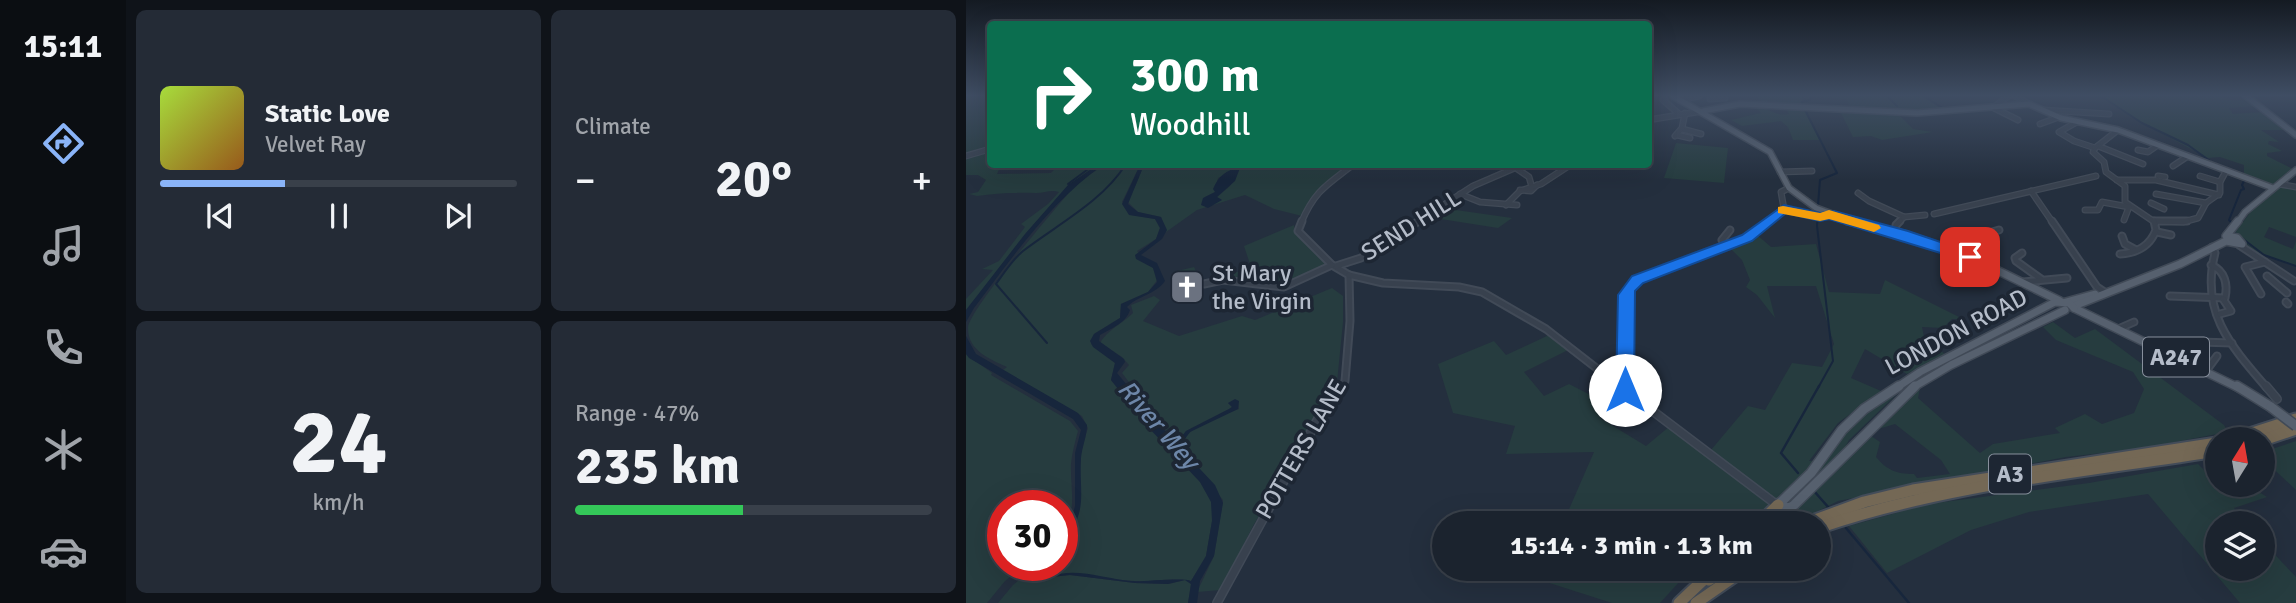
<!DOCTYPE html>
<html lang="en">
<head>
<meta charset="utf-8">
<style>
	:root { --surface:#1b232e; --page:#242b36; --text:#f1f3f6; --muted:#a0a4aa; --line:#39404a; --accent:#8ab4f8 }
	body { margin:0; font-family:Signika,sans-serif; background:var(--page); color:var(--text); height:100vh; display:flex; flex-direction:column; font-size:26px; white-space:nowrap }
	* { box-sizing:border-box; margin:0 }
	p { font-size:23px; color:var(--muted) }
	.icon { flex:none; width:38px; height:38px; fill:none; stroke:currentColor; stroke-width:2; stroke-linecap:round; stroke-linejoin:round }
	.map { position:relative; flex:1; overflow:hidden }
	.details { display:flex; flex-direction:column; gap:10px; padding:10px; background:#0f1319; width:840px }
	.details>* { flex:none }
	.guide { position:absolute; left:21px; top:21px; width:665px; height:147px; border-radius:7px; box-shadow:0 7px 28px #0002,0 0 0 2px var(--line); background:#0b6e4f; color:#fff; overflow:hidden }
	.needle { width:46px; rotate:11deg }
	.tools { position:absolute; left:1239px; top:427px; display:grid; gap:14px }
	.tools a { display:grid; place-items:center; width:70px; height:70px; border-radius:50%; background:var(--surface); box-shadow:0 7px 28px #0002,0 0 0 2px var(--line); font-size:35px }
	.speed { position:absolute; left:21px; top:490px; display:flex; gap:14px; font-size:35px; font-weight:700; text-align:center }
	.speed>* { display:grid; place-content:center; width:91px; height:91px; border-radius:50%; background:var(--surface); box-shadow:0 7px 28px #0002,0 0 0 2px var(--line); line-height:1 }
	.speed .limit { border:10px solid #d22; background:#fff; color:#111 }
	.pin { position:absolute; display:grid; place-items:center; width:60px; height:60px; color:#fff; margin:-30px; border-radius:14px; box-shadow:0 4px 10px #0006 }
	.me { position:absolute; width:77px; margin:-38px; rotate:0deg; stroke-linejoin:round; filter:drop-shadow(0 0 5px #0008) }
	.turn { display:flex; align-items:center; gap:24px; height:147px; padding:0 28px; font-size:32px }
	.turn .icon { width:91px; height:91px; stroke-width:2.5 }
	.turn b { display:block; font-size:49px; line-height:60px }
	.big { font-size:52px; font-weight:800; line-height:1.1 }
	.details .widget { flex:1; display:flex; flex-direction:column; justify-content:center; gap:10px; min-width:0; padding:0 24px; border-radius:10px; background:var(--page) }
	.details .dial { align-items:center; gap:0 }
	.dial b { font-size:91px; line-height:1 }
	.song { display:flex; align-items:center; gap:21px }
	.cover { width:84px; height:84px; border-radius:10px; background:linear-gradient(135deg,hsl(80 70% 55%),hsl(30 70% 35%)) }
	.played { height:7px; border-radius:4px; background:linear-gradient(90deg,var(--accent) 35%,var(--line) 35%) }
	.keys { display:flex; justify-content:space-around; direction:ltr }
	.heat { display:flex; justify-content:space-between; align-items:center; font-size:38px; direction:ltr }
	.charge { height:10px; border-radius:5px; background:linear-gradient(90deg,#34c759 47%,var(--line) 0) }
	.details .tiles { flex:1; display:grid; gap:10px; grid-template-columns:repeat(2,1fr) }
	.trip { position:absolute; left:466px; top:511px; width:399px; height:70px; border-radius:35px; background:var(--surface); box-shadow:0 7px 28px #0002,0 0 0 2px var(--line); font-weight:800; line-height:70px; text-align:center }
	main { display:flex; flex:1; min-height:0 }
	.dock { display:flex; flex-direction:column; width:126px; justify-content:space-around; align-items:center; background:#0b0e12; color:var(--muted) }
	.dock .icon { width:49px; height:49px }
	.dock .on { color:var(--accent) }
	.dock b { font-size:32px; color:var(--text) }
	.map>svg:first-child { display:block }
</style>
</head>
<body>
<main>
<nav class="dock">
<b>15:11</b>
<svg class="icon on" aria-label="directions" viewBox="0 0 24 24"><path d="M12 3l9 9-9 9-9-9zM9 14v-3h6M13 9l2 2-2 2"/></svg>
<svg class="icon" aria-label="music" viewBox="0 0 24 24"><path d="M9 18V5l10-2v13"/><circle cx="6" cy="18" r="3"/><circle cx="16" cy="16" r="3"/></svg>
<svg class="icon" aria-label="phone" viewBox="0 0 24 24"><path d="M5 4h4l2 5-3 2q2 4 5 5l2-3 5 2v4C11 20 4 13 5 4z"/></svg>
<svg class="icon" aria-label="climate" viewBox="0 0 24 24"><path d="M12 3v18M4 7l16 10M4 17L20 7"/></svg>
<svg class="icon" aria-label="car" viewBox="0 0 24 24"><path d="M5 17H2v-5l4-1 3-4h7l3 4 3 1v5h-3M9 17h6M6 11h13"/><circle cx="7" cy="17" r="2"/><circle cx="17" cy="17" r="2"/></svg>
</nav>
<section class="details">
<div class="tiles">
<div class="widget">
<div class="song"><i class="cover"></i><div><b>Static Love</b><p>Velvet Ray</p></div></div>
<div class="played"></div>
<div class="keys"><svg class="icon" aria-label="previous" viewBox="0 0 24 24"><path d="M18 5L8 12l10 7zM5 5v14"/></svg><svg class="icon" aria-label="pause" viewBox="0 0 24 24"><path d="M8 5v14M16 5v14"/></svg><svg class="icon" aria-label="next" viewBox="0 0 24 24"><path d="M6 5l10 7-10 7zM19 5v14"/></svg></div>
</div>
<div class="widget"><p>Climate</p>
<div class="heat"><a>−</a><b class="big">20°</b><a>+</a></div>
</div>
<div class="widget dial"><b>24</b><p>km/h</p></div>
<div class="widget"><p>Range · 47%</p><b class="big">235 km</b><div class="charge"></div></div>
</div>
</section>
<div class="map">
<svg width="1330" height="603" viewBox="0 0 1330 603">
	<rect width="100%" height="100%" fill="#242f3e"/>
	<g fill="#263c3f" fill-rule="evenodd">
		<path d="M0 96H24V164L35 165 31 174 85 173 93 165H131C78 202 42 259 0 310V299L27 270 16 269 33 261 59 227 55 224 82 204 93 192C85 189 79 193 70 193 50 192 31 193 11 196L3 194 12 192 20 180 12 175H0Z"/>
		<polygon points="790,96 956,96 978,111 885,108 880,99 847,97 841,99 836,97 836,106 798,104"/>
		<path d="M1135 96H1255C1266 104 1279 97 1290 106L1263 108 1267 114 1298 112 1321 130H1295L1313 142 1303 141 1302 144 1316 151 1301 153V156L1327 169 1307 186 1278 176V165L1254 157 1242 158 1176 123Z"/>
		<path d="M787 105C803 106 806 117 823 114L819 107H836L855 140H827L822 127 815 121 776 126 765 120 795 113Z"/>
		<polygon points="873,109 931,113 947,129 967,132 916,140 905,136 887,137"/>
		<polygon points="710,143 762,148 758,183 698,178"/>
		<path d="M138 165H174L156 202 166 215 189 219 194 228 190 239 171 251 187 268 192 279 182 292 155 304 154 318 128 334 125 344 149 363 145 380 184 429 234 482 246 502V521L240 556 225 581C208 577 187 582 169 581 141 580 113 570 85 577L104 575 169 583 202 584 219 580 225 584 222 603H32L47 585 72 565 85 572 82 565H96V543C124 512 110 491 115 455 116 446 119 437 122 428L116 416 37 370 41 367C24 359 2 351 2 328 2 311 92 205 108 187 117 178 128 172 138 165Z"/>
		<path d="M178 165H387L351 191 336 216 308 209 279 195 231 210 200 232 195 217 172 212 162 202ZM273 168 264 186 251 197 256 200 236 205 239 197 249 192 252 178Z"/>
		<polygon points="1314,184 1330,188 1330,237 1303,227 1298,237 1327,249 1330,241 1330,266 1292,253 1268,234 1289,206"/>
		<polygon points="476,208 546,218 532,228 462,217"/>
		<polygon points="328,225 329,232 362,266 316,285 267,281 268,273 285,267 278,246"/>
		<path d="M790 234 805 247 850 244 863 292 914 294 919 280 997 319H986L977 328 956 327 960 347 964 344 979 354 941 374 899 349 885 378 915 391 872 423 843 461 859 460 889 421 931 394 883 440 864 475 902 434 914 442 910 457C921 470 930 474 948 474L951 478 984 474 975 460 929 424 909 430 929 405 954 388 952 398 1014 453 1027 444 1094 433 1089 428 1119 414 1136 424 1168 413 1178 389 1167 372 1090 340 1077 327 1087 322 1109 338 1129 329 1258 425 1262 432 1172 449 1100 457 872 501 828 523H776L775 519 772 523H597L628 452 540 454 549 426 487 413 472 364 528 341 540 355 583 335 602 350 558 372 578 396 603 384 648 407 634 418 680 446 704 426 763 474 745 450 782 406 799 410 826 363 856 367 868 344 850 286H801L809 318 791 295 780 287 784 280 776 260 762 246 784 240Z"/>
		<polygon points="228,267 237,286 230,292 210,297 207,272"/>
		<path d="M366 288 377 296V322L371 382 287 526 255 590 231 592 248 556 257 500 220 454 216 443C225 424 255 416 273 409L272 401 262 403 266 407 263 409 220 431 210 444 156 373 163 365 156 357 134 343C141 330 156 324 167 313L165 305 188 296 194 300 177 321 213 336 276 316 289 320Z"/>
		<path d="M0 354 26 373 25 375 104 421 112 431C109 442 106 453 105 464 104 488 112 512 96 533V506H37V565H59L39 581 21 603H0Z"/>
		<polygon points="1330,441 1330,490 1297,459 1297,452"/>
		<polygon points="1232,464 1256,488 1282,485 1301,497 1268,508 1280,523 1251,523 1251,569 1297,569 1297,542 1330,577 1330,603 1274,603 1182,494 1063,512 1005,530 921,573 883,526 962,504 1123,483"/>
		<polygon points="576,569 725,569 694,603 646,603 571,579"/>
	</g>
	<g fill="#17263c">
		<path d="M131 165H137C85 201 46 258 8 308L0 322V310L59 234 102 185Z"/>
		<path d="M174 165H178L162 204 172 212 195 217 201 230 196 239 175 255 191 263 199 281C189 295 173 295 161 307L164 310C160 323 146 328 134 335L133 341 158 359 159 362 151 373 210 444 220 431 263 409 266 407 262 403 269 399 273 401 272 409 224 432 216 443 220 454 249 485 257 503 248 556 234 581 231 603H222L225 584 219 580 202 584 169 583 104 575 85 577C106 566 141 579 165 581 178 582 218 577 225 581L240 556 246 521 245 502 234 482 184 429 145 380 149 363 127 347 124 341 128 334 154 318 155 304 182 292 191 282 187 268 170 259 169 255 190 239 194 228 189 219 163 215 156 204Z"/>
		<path d="M274 168 269 181 251 197 256 200 242 208 235 205 237 198 249 192 247 189C252 177 260 169 274 168Z"/>
		<path d="M0 336 10 354 112 413 121 425C121 436 116 447 115 458 113 496 123 511 96 543V536L104 525 109 506V453L115 430 107 419 3 358 0 354Z"/>
	</g>
	<g fill="none" stroke-linecap="round" stroke-linejoin="round">
		<g stroke="#17263c" stroke-width="2">
			<polyline points="921,96 931,106"/>
			<polyline points="958,96 978,109"/>
			<polyline points="1135,96 1176,123 1222,145 1244,161"/>
			<polyline points="836,105 836,102 844,100 844,96"/>
			<polyline points="838,108 871,173 854,180 852,205"/>
			<polyline points="102,184 129,164"/>
			<polyline points="1267,224 1263,220 1275,190 1278,189 1276,185 1279,179"/>
			<polyline points="1268,232 1298,255 1330,266"/>
			<path d="M81 343 30 284C38 273 47 259 57 251 92 224 136 202 160 164"/>
			<polyline points="852,388 867,361 851,226 852,211"/>
		</g>
		<g stroke="#17263c" stroke-width="2.5">
			<polyline points="832,473 815,453 853,386"/>
			<polyline points="848,491 863,508"/>
			<polyline points="880,528 943,603"/>
		</g>
		<g stroke="#414a57" stroke-width="7">
			<g id="minor-far2">
				<polyline points="1049,96 1063,104"/>
				<polyline points="699,99 697,100 713,114"/>
				<polyline points="744,99 759,98"/>
				<polyline points="714,100 733,96"/>
				<polyline points="1029,106 1043,96"/>
				<polyline points="1028,108 1052,120"/>
				<polyline points="1077,110 1143,114"/>
				<polyline points="682,120 737,111"/>
				<polyline points="1111,122 1093,132 1108,141 1129,148 1152,130"/>
				<polyline points="1074,124 1093,117"/>
				<polyline points="716,129 735,134"/>
				<polyline points="711,135 724,138"/>
				<polyline points="709,136 716,128 719,113"/>
				<polyline points="1132,146 1177,164"/>
				<polyline points="1129,148 1127,152 1138,162 1140,172 1159,186 1159,202 1190,223"/>
				<polyline points="1172,150 1182,152 1192,145"/>
				<polyline points="0,156 24,149"/>
				<polyline points="1207,166 1222,156"/>
				<polyline points="550,168 563,177 565,184"/>
				<polyline points="814,172 846,171"/>
				<polyline points="1192,176 1199,177"/>
				<polyline points="1234,176 1254,182"/>
				<polyline points="1151,180 1190,180 1253,195"/>
				<polyline points="1313,184 1330,187"/>
				<polyline points="554,190 565,191 571,185"/>
				<polyline points="1065,191 1087,223"/>
				<polyline points="892,193 903,201 938,217"/>
				<polyline points="494,194 514,202 551,205"/>
				<polyline points="1190,194 1240,203"/>
				<polyline points="1185,203 1198,209"/>
				<polyline points="540,205 554,191 575,184 601,167"/>
				<polyline points="818,209 854,217 863,214"/>
				<polyline points="818,209 815,192 823,188"/>
				<polyline points="1119,210 1132,210 1136,202 1163,207 1158,220"/>
				<polyline points="968,214 1130,176"/>
				<polyline points="1189,221 1217,222 1232,218 1240,203 1254,193 1254,182 1260,171"/>
				<path d="M335 223C349 190 361 185 388 164"/>
				<polyline points="450,223 507,186 558,164"/>
				<polyline points="800,223 818,209"/>
				<polyline points="932,223 938,217 959,215"/>
			</g>
		</g>
		<g stroke="#414a57" stroke-width="9">
			<g id="minor-far1">
				<polyline points="336,221 332,231 366,265 383,275 384,321 379,381 374,388"/>
				<polyline points="1086,221 1131,287 1140,293"/>
				<polyline points="1189,221 1221,221"/>
				<polyline points="1191,232 1205,235"/>
				<polyline points="929,233 930,225 934,221"/>
				<polyline points="1156,236 1159,244 1170,250"/>
				<polyline points="1273,245 1328,281"/>
				<polyline points="760,246 756,240 764,230"/>
				<path d="M1246 247 1249 253C1234 312 1264 345 1301 388"/>
				<polyline points="985,250 991,242 1033,230"/>
				<polyline points="1056,253 1049,258 1050,261 1075,279"/>
				<path d="M1154 254C1171 253 1184 246 1190 230L1188 221"/>
				<polyline points="370,266 395,258 453,221"/>
				<polyline points="383,275 417,283 493,287 516,292 580,329 656,388"/>
				<polyline points="1301,276 1321,293"/>
				<polyline points="1057,282 1101,278"/>
				<polyline points="238,284 257,280 318,287 366,265"/>
				<polyline points="1295,294 1279,267 1299,262"/>
				<path d="M1204 296 1259 298C1262 284 1259 271 1245 265"/>
				<polyline points="1320,302 1322,304"/>
				<polyline points="1254,314 1265,311 1257,299"/>
				<polyline points="1152,329 1168,322"/>
				<polyline points="1234,342 1266,343"/>
				<polyline points="1240,371 1251,356"/>
				<polyline points="659,388 662,289 671,280 781,238 803,221"/>
			</g>
		</g>
		<g stroke="#414a57" stroke-width="10">
			<g id="minor">
				<polyline points="654,386 659,390"/>
				<polyline points="659,386 659,390 811,505"/>
				<polyline points="1300,386 1311,399"/>
				<polyline points="251,603 353,417 375,386"/>
			</g>
		</g>
		<g stroke="#414a57" stroke-width="8">
			<g id="major-far2">
				<polyline points="707,96 804,152 823,188 850,208 890,223"/>
				<polyline points="1280,96 1330,135"/>
				<polyline points="737,111 774,104 951,113 1063,104 1095,118 1152,130 1307,188"/>
				<polyline points="1271,223 1279,212 1330,170"/>
			</g>
		</g>
		<g stroke="#414a57" stroke-width="10">
			<g id="major-far1">
				<polyline points="882,221 937,234 1004,257 1094,301"/>
				<polyline points="1260,236 1272,221"/>
				<polyline points="1100,302 1129,294"/>
				<polyline points="1108,306 1214,264 1260,241 1276,244 1271,238 1261,236"/>
				<polyline points="1108,308 1273,388"/>
				<polyline points="930,388 954,372 1089,302 1103,303 1108,308"/>
				<polyline points="946,388 985,365 1099,310"/>
			</g>
		</g>
		<g stroke="#414a57" stroke-width="12">
			<g id="major">
				<polyline points="1271,386 1305,407"/>
				<polyline points="812,505 845,473 876,430 898,409 933,386"/>
				<polyline points="812,505 823,508 828,505 949,386"/>
			</g>
		</g>
		<g stroke="#434c59" stroke-width="15">
			<g id="highway">
				<polyline points="1268,439 1330,419"/>
				<polyline points="1297,440 1330,429"/>
				<polyline points="794,523 812,505"/>
				<polyline points="841,523 898,502 947,490 1251,443"/>
				<path d="M852 528C980 484 1118 472 1251 451"/>
				<polyline points="743,580 760,569"/>
				<polyline points="713,603 749,569"/>
				<polyline points="730,603 779,569"/>
			</g>
		</g>
		<use href="#minor-far2" stroke="#38414e" stroke-width="4.5"/>
		<use href="#minor-far1" stroke="#38414e" stroke-width="5"/>
		<use href="#minor" stroke="#38414e" stroke-width="7"/>
		<use href="#major-far2" stroke="#56606e" stroke-width="5"/>
		<use href="#major-far1" stroke="#56606e" stroke-width="7"/>
		<use href="#major" stroke="#56606e" stroke-width="9"/>
		<use href="#highway" stroke="#746855" stroke-width="11"/>
		<g stroke="#414a57" stroke-width="12" stroke-linecap="butt">
			<polyline id="major-bridge" points="1305,407 1330,426"/>
		</g>
		<use href="#major-bridge" stroke="#56606e" stroke-width="9"/>
	</g>
	<linearGradient id="sky" x2="0" y2="1"><stop stop-color="#141a22"/><stop offset="0.53" stop-color="#3f4d63"/><stop offset="1" stop-color="#3f4d63" stop-opacity="0"/></linearGradient>
	<rect width="1330" height="180" fill="url(#sky)"/>
	<polygon fill="#1a73e8" stroke="#114b97" stroke-width="2" points="818,205 854,213 868,211 942,231 1010,254 1012,257 1004,262 863,219 854,221 820,213 786,241 677,283 669,291 668,390 665,394 652,394 650,390 652,295 666,276 776,235"/>
	<polygon fill="#f59e0b" points="817,206 854,213 863,210 913,225 915,228 908,232 863,219 854,221 812,213 812,207"/>
	<defs>
		<g id="church-square" transform="scale(1.75)"><rect x="-9" y="-9" width="18" height="18" rx="4" fill="#6b7280" stroke="#1d2633"/><path d="M-1.2-6h2.4v3.5h3.3v2.4h-3.3V6h-2.4V-.1h-3.3v-2.4h3.3Z" fill="#fff"/></g>
	</defs>
	<g fill-rule="evenodd">
		<use href="#church-square" x="221" y="287"/>
	</g>
	<g text-anchor="middle" dominant-baseline="central" stroke-width="7" stroke-linejoin="round" paint-order="stroke">
		<g fill="#1d2633" stroke="#878f9c" stroke-width="2">
			<rect x="1177" y="337.5" width="66" height="39" rx="5"/>
			<rect x="1023" y="454.5" width="42" height="39" rx="5"/>
		</g>
		<g font-size="23" font-weight="bold" fill="#b4bcc9">
			<text x="1210" y="357">A247</text>
			<text x="1044" y="474">A3</text>
		</g>
		<g font-size="24" fill="#b4bcc9" stroke="#1d2633">
			<text transform="translate(445 225) rotate(-32)">SEND HILL</text>
			<text transform="translate(990 332) rotate(-28)">LONDON ROAD</text>
			<text transform="translate(335 449) rotate(-60)">POTTERS LANE</text>
		</g>
		<g font-size="24" fill="#b4bcc9" stroke="#1d2633" text-anchor="start">
			<text x="246" y="273">St Mary<tspan x="246" dy="28">the Virgin</tspan></text>
		</g>
		<g font-size="26" font-style="italic" fill="#6d86a8" stroke="#1d2633">
			<text transform="translate(192 425) rotate(49)">River Wey</text>
		</g>
	</g>
</svg>
<div class="tools">
<a><svg class="needle" viewBox="-14 -14 28 28"><path d="M0-13l5 13h-10z" fill="#e53935"/><path d="M0 13l5-13h-10z" fill="#a0a4aa"/></svg></a>
<a><svg class="icon" aria-label="layers" viewBox="0 0 24 24"><path d="M12 4l9 5-9 5-9-5zM3 14l9 5 9-5"/></svg></a>
</div>
<div class="speed"><div class="limit">30</div></div>
<div class="pin" style="left:1004px;top:257px;background:#d93025"><svg class="icon" aria-label="arrive" viewBox="0 0 24 24"><path d="M6 21V4h12l-3 4 3 4H6"/></svg></div>
<svg class="me" style="left:659px;top:390px" viewBox="-20 -20 40 40"><circle r="19" fill="#fff"/><path d="M0-13L10 11 0 6-10 11z" fill="#1a73e8"/></svg>
<div class="trip">15:14 · 3 min · 1.3 km</div>
<div class="guide">
<div class="turn"><svg class="icon" aria-label="right" viewBox="0 0 24 24"><path d="M7 20v-9h11M14 6l5 5-5 5"/></svg><div><b>300 m</b>Woodhill</div></div>
</div>
</div>
</main>
</body>
</html>
